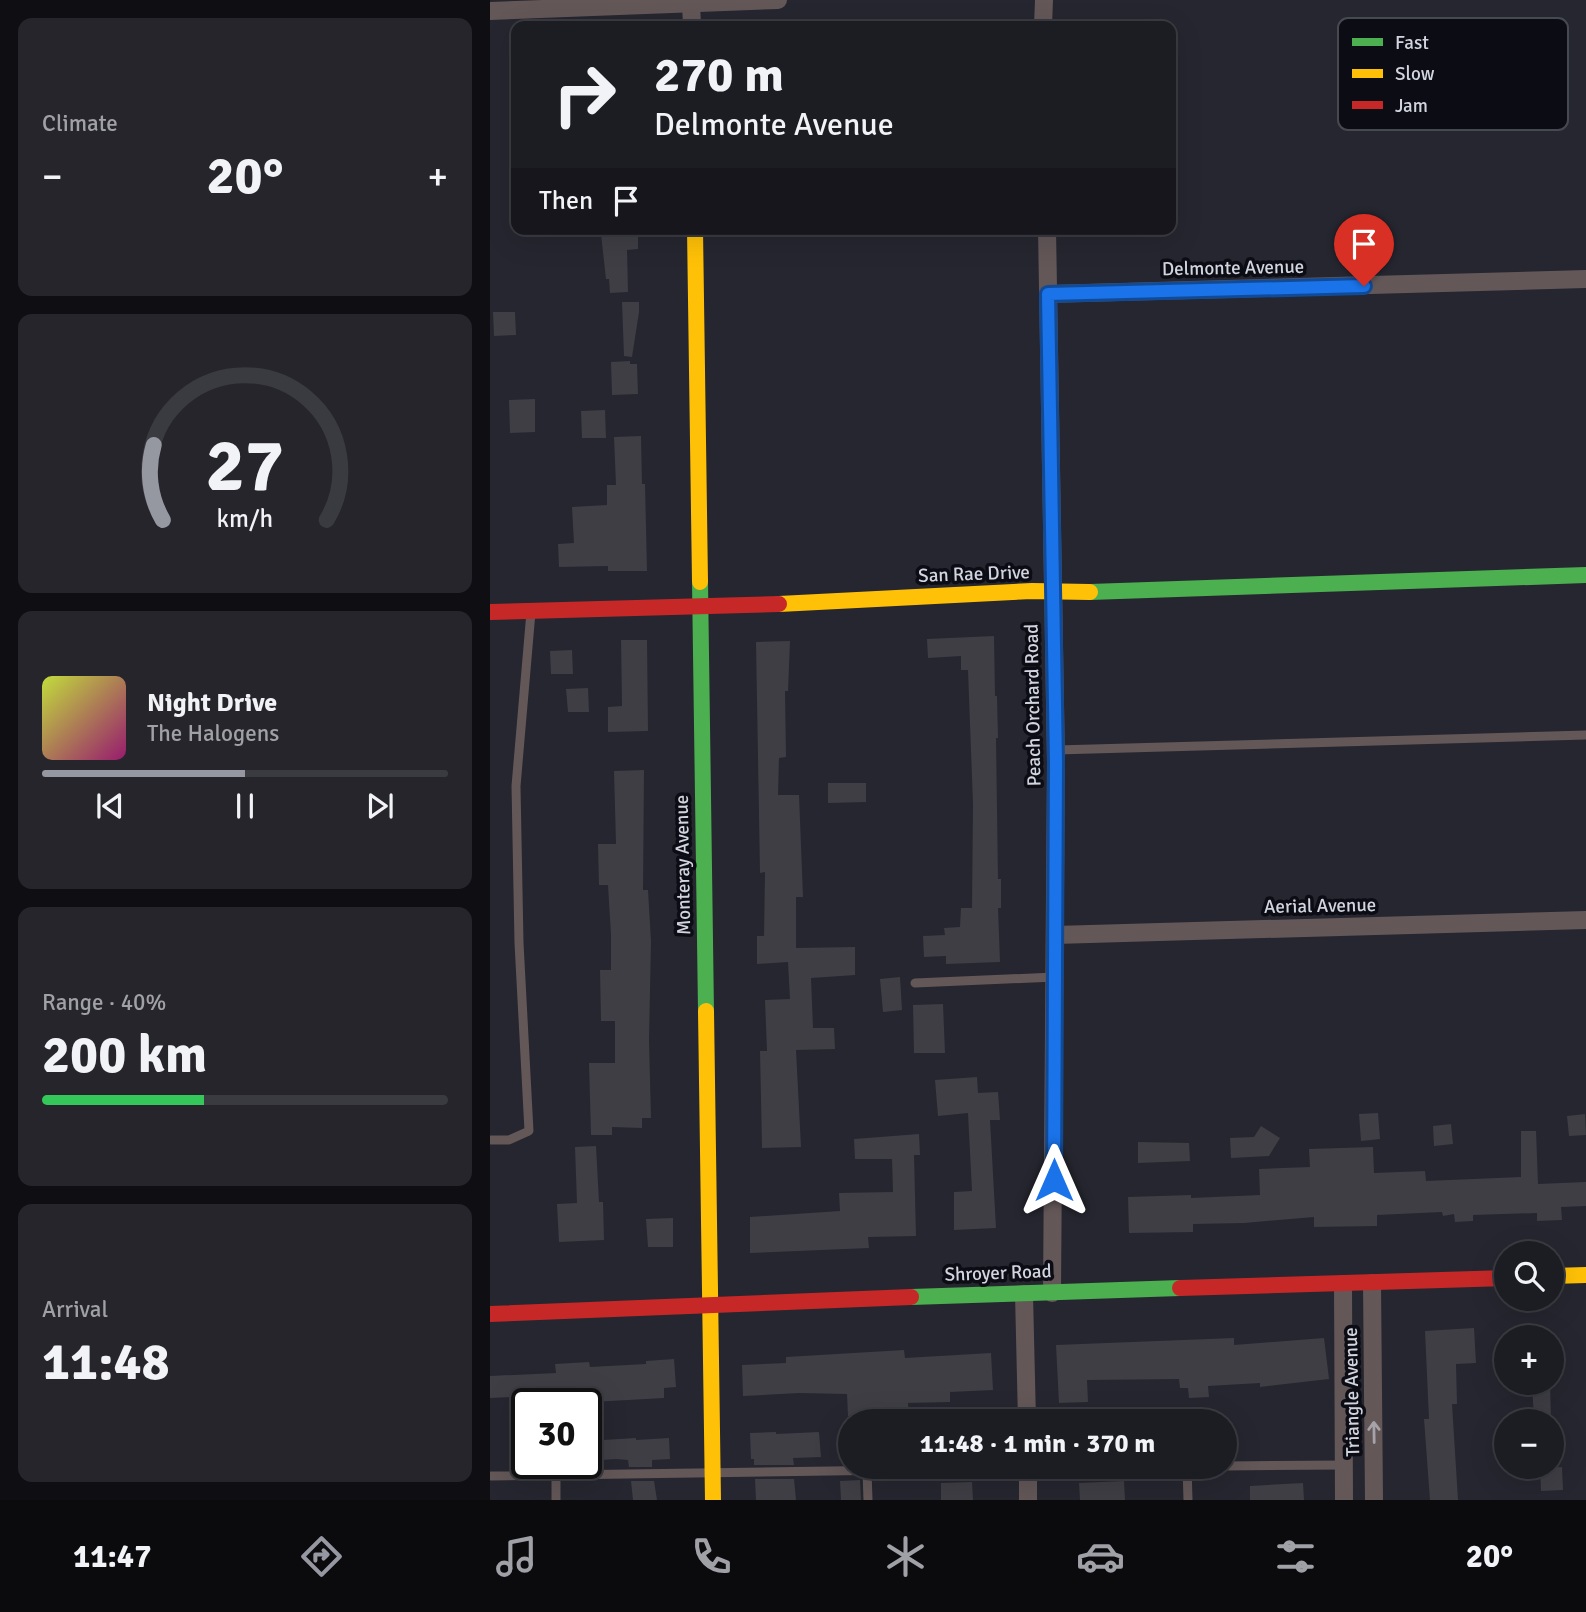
<!DOCTYPE html>
<html lang="en">
<head>
<meta charset="utf-8">
<style>
	:root { --surface:#1c1c23; --page:#25252b; --text:#f1f3f6; --muted:#a0a1a6; --line:#3a3a41; --accent:#9597a1 }
	body { margin:0; font-family:Signika,sans-serif; background:var(--page); color:var(--text); height:100vh; display:flex; flex-direction:column; font-size:26px; white-space:nowrap }
	* { box-sizing:border-box; margin:0 }
	p { font-size:23px; color:var(--muted) }
	.icon { flex:none; width:38px; height:38px; fill:none; stroke:currentColor; stroke-width:2; stroke-linecap:round; stroke-linejoin:round }
	.map { position:relative; flex:1; overflow:hidden }
	.side { display:flex; flex-direction:column; gap:18px; padding:18px; background:#0f0f13; width:490px }
	.side>* { flex:none }
	.guide { position:absolute; left:21px; top:21px; width:665px; height:214px; border-radius:14px; box-shadow:0 7px 28px #0002,0 0 0 2px var(--line); background:#1c1c23; color:var(--text); overflow:hidden }
	.controls { position:absolute; left:1004px; top:1241px; display:grid; gap:14px }
	.controls a { display:grid; place-items:center; width:70px; height:70px; border-radius:50%; background:var(--surface); box-shadow:0 7px 28px #0002,0 0 0 2px var(--line); font-size:35px }
	.speed { position:absolute; left:21px; top:1388px; display:flex; gap:14px; font-size:35px; font-weight:700; text-align:center }
	.speed>* { display:grid; place-content:center; width:91px; height:91px; border-radius:50%; background:var(--surface); box-shadow:0 7px 28px #0002,0 0 0 2px var(--line); line-height:1 }
	.speed .limit { border:4px solid #111; border-radius:10px; background:#fff; color:#111 }
	.pin { position:absolute; display:grid; place-items:center; width:60px; height:60px; color:#fff; margin:-72px -30px; border-radius:50% 50% 50% 0; rotate:-45deg; box-shadow:0 0 7px #0007 }
	.pin .icon { rotate:45deg }
	.me { position:absolute; width:77px; margin:-38px; rotate:0deg; stroke-linejoin:round; filter:drop-shadow(0 0 5px #0008) }
	.turn { display:flex; align-items:center; gap:24px; height:147px; padding:0 28px; font-size:32px }
	.turn .icon { width:91px; height:91px; stroke-width:2.5 }
	.turn b { display:block; font-size:49px; line-height:60px }
	.then { display:flex; align-items:center; height:66px; padding:0 28px; background:#0003; gap:14px; font-size:26px }
	.big { font-size:52px; font-weight:700; line-height:1.1 }
	.side .tile { flex:1; display:flex; flex-direction:column; justify-content:center; gap:10px; min-width:0; padding:0 24px; border-radius:14px; background:var(--page) }
	.side .dial { align-items:center; gap:0 }
	.dial svg { height:182px; overflow:visible; fill:none; stroke:var(--line); stroke-width:7; stroke-linecap:round; text-anchor:middle }
	.dial text { fill:var(--text); stroke:none }
	.song { display:flex; align-items:center; gap:21px }
	.cover { width:84px; height:84px; border-radius:10px; background:linear-gradient(135deg,hsl(70 70% 55%),hsl(320 70% 35%)) }
	.played { height:7px; border-radius:4px; background:linear-gradient(90deg,var(--accent) 50%,var(--line) 50%) }
	.keys { display:flex; justify-content:space-around; direction:ltr }
	.heat { display:flex; justify-content:space-between; align-items:center; font-size:38px; direction:ltr }
	.charge { height:10px; border-radius:5px; background:linear-gradient(90deg,#34c759 40%,var(--line) 0) }
	.trip { position:absolute; left:348px; top:1409px; width:399px; height:70px; border-radius:35px; background:var(--surface); box-shadow:0 7px 28px #0002,0 0 0 2px var(--line); font-weight:700; line-height:70px; text-align:center }
	.tab-bar { display:flex; height:112px; justify-content:space-around; align-items:center; background:#0b0b0e; color:var(--muted) }
	.tab-bar .icon { width:49px; height:49px }
	.tab-bar .active { color:var(--accent) }
	.tab-bar b { font-size:32px; color:var(--text) }
	main { display:flex; flex:1; min-height:0 }
	.map>svg:first-child { display:block }
</style>
</head>
<body>
<main>
<section class="side">
<div class="tile"><p>Climate</p>
<div class="heat"><a>−</a><b class="big">20°</b><a>+</a></div>
</div>
<div class="tile dial"><svg viewBox="0 0 100 80">
<path d="M14 69A42 42 0 1 1 86 69"/>
<path d="M14 69A42 42 0 0 1 10 36" stroke="#9597a1"/>
<text x="50" y="56" font-size="32" font-weight="700">27</text>
<text x="50" y="72" font-size="11">km/h</text>
</svg></div>
<div class="tile">
<div class="song"><i class="cover"></i><div><b>Night Drive</b><p>The Halogens</p></div></div>
<div class="played"></div>
<div class="keys"><svg class="icon" aria-label="previous" viewBox="0 0 24 24"><path d="M18 5L8 12l10 7zM5 5v14"/></svg><svg class="icon" aria-label="pause" viewBox="0 0 24 24"><path d="M8 5v14M16 5v14"/></svg><svg class="icon" aria-label="next" viewBox="0 0 24 24"><path d="M6 5l10 7-10 7zM19 5v14"/></svg></div>
</div>
<div class="tile"><p>Range · 40%</p><b class="big">200 km</b><div class="charge"></div></div>
<div class="tile"><p>Arrival</p><b class="big">11:48</b></div>
</section>
<div class="map">
<svg width="1096" height="1500" viewBox="0 0 1096 1500">
	<rect width="100%" height="100%" fill="#25262f"/>
	<g fill="#3f3e45">
		<polygon points="118,229 148,229 148,249 137,250 138,292 120,293 119,279 116,279 111,234 118,234"/>
		<polygon points="132,302 149,302 149,312 142,357 134,356"/>
		<polygon points="3,312 25,312 26,335 4,336"/>
		<polygon points="140,361 140,364 147,364 148,394 122,395 121,362"/>
		<polygon points="45,399 45,432 20,433 19,400"/>
		<polygon points="115,410 116,438 92,438 91,411"/>
		<polygon points="151,436 152,484 155,484 157,571 118,571 118,566 69,567 68,544 84,543 82,507 117,505 117,485 126,485 124,437"/>
		<polygon points="504,636 505,696 507,696 508,738 506,738 508,879 511,879 511,908 508,908 510,962 456,964 456,956 434,957 433,936 455,935 454,928 470,927 471,908 482,908 483,804 478,670 471,670 471,656 438,658 437,639"/>
		<polygon points="131,640 157,640 158,731 118,732 118,707 132,706"/>
		<polygon points="300,641 298,691 295,691 296,757 289,758 288,795 309,795 313,897 306,897 306,948 365,947 365,975 321,978 323,1028 344,1028 345,1049 306,1050 311,1147 272,1148 270,1051 277,1051 275,1000 300,999 298,962 267,964 267,936 274,936 275,872 270,873 266,642"/>
		<polygon points="82,650 83,674 61,674 60,651"/>
		<polygon points="98,688 99,712 78,712 76,689"/>
		<polygon points="154,770 153,890 158,890 161,941 159,1040 161,1118 152,1118 152,1128 122,1127 122,1135 101,1135 99,1063 125,1063 125,1021 111,1021 110,970 121,970 121,935 118,885 109,885 108,844 126,844 124,771"/>
		<polygon points="338,783 376,783 376,802 338,803"/>
		<polygon points="410,977 412,1010 393,1012 390,979"/>
		<polygon points="453,1004 455,1053 424,1053 423,1005"/>
		<polygon points="487,1077 488,1093 508,1092 510,1120 500,1120 506,1228 464,1230 464,1192 482,1191 478,1113 448,1116 445,1080"/>
		<polygon points="888,1113 890,1139 871,1141 869,1114"/>
		<polygon points="1095,1114 1096,1135 1079,1136 1077,1116"/>
		<polygon points="961,1124 963,1144 944,1146 943,1126"/>
		<polygon points="771,1126 790,1138 779,1156 741,1158 740,1138 764,1137"/>
		<polygon points="1031,1131 1046,1131 1048,1184 1096,1182 1096,1206 1071,1207 1072,1220 1047,1221 1047,1213 983,1215 983,1221 965,1222 964,1214 953,1216 952,1212 887,1215 887,1226 824,1227 824,1217 754,1223 703,1224 703,1232 639,1233 638,1197 701,1195 701,1198 770,1195 769,1169 820,1167 819,1149 883,1147 884,1173 935,1171 936,1181 1031,1177"/>
		<polygon points="429,1134 430,1155 424,1155 426,1236 378,1237 379,1248 260,1253 260,1217 350,1211 349,1193 403,1192 402,1159 365,1159 364,1139"/>
		<polygon points="648,1142 699,1143 700,1161 648,1163"/>
		<polygon points="106,1146 109,1202 113,1202 114,1240 69,1242 67,1204 87,1203 85,1147"/>
		<polygon points="183,1218 183,1247 158,1247 156,1219"/>
		<polygon points="984,1328 986,1363 966,1364 967,1404 962,1404 968,1500 940,1500 934,1419 939,1419 935,1331"/>
		<polygon points="744,1338 744,1345 834,1338 839,1379 770,1387 770,1383 718,1386 719,1397 699,1398 698,1388 690,1388 689,1379 597,1380 598,1402 569,1403 566,1345"/>
		<polygon points="414,1350 415,1358 501,1353 503,1390 460,1392 460,1402 418,1403 419,1416 394,1417 394,1414 358,1416 357,1394 309,1393 253,1396 252,1365 296,1363 296,1357"/>
		<polygon points="184,1359 186,1387 174,1388 174,1398 102,1402 102,1404 67,1404 67,1395 0,1398 0,1376 66,1373 65,1364 99,1362 100,1367 156,1364 156,1361"/>
		<polygon points="1042,1382 1060,1382 1061,1421 1044,1421"/>
		<polygon points="286,1432 286,1434 329,1432 331,1457 303,1458 304,1465 264,1465 264,1459 261,1459 260,1433"/>
		<polygon points="146,1438 146,1440 179,1438 180,1459 162,1460 162,1467 139,1467 138,1460 126,1459 96,1461 96,1441"/>
		<polygon points="1072,1467 1073,1490 1051,1491 1050,1468"/>
		<polygon points="265,1479 304,1479 306,1500 266,1500"/>
		<polygon points="370,1480 371,1500 351,1500 350,1481"/>
		<polygon points="141,1481 164,1481 167,1500 143,1500"/>
		<polygon points="634,1481 635,1500 590,1500 589,1483"/>
		<polygon points="482,1482 483,1500 451,1500 451,1483"/>
		<polygon points="813,1483 814,1500 760,1500 760,1486"/>
	</g>
	<g fill="none" stroke-linecap="round" stroke-linejoin="round">
		<g stroke="#635758" stroke-width="9">
			<polyline points="566,750 1096,735"/>
			<polyline points="425,983 565,977"/>
			<polyline points="0,1140 19,1140 39,1131 29,943 26,786 41,612"/>
			<polyline points="697,1466 698,1500"/>
			<polyline points="735,1466 854,1465"/>
			<polyline points="377,1471 378,1500"/>
			<polyline points="66,1475 66,1500"/>
			<polyline points="0,1476 689,1466"/>
		</g>
		<g stroke="#635758" stroke-width="18">
			<polyline points="201,3 202,26"/>
			<polyline points="0,11 288,0"/>
			<polyline points="553,26 554,0"/>
			<polyline points="557,229 566,762 562,1293"/>
			<polyline points="558,294 1096,279"/>
			<polyline points="565,935 1096,920"/>
			<polyline points="882,1283 884,1500"/>
			<polyline points="853,1284 854,1500"/>
			<polyline points="534,1294 537,1421"/>
			<polyline points="538,1466 538,1500"/>
		</g>
		<g stroke="#4caf50" stroke-width="16">
			<polyline points="210,582 216,1011"/>
			<polyline points="600,592 1096,575"/>
			<polyline points="421,1297 690,1288"/>
		</g>
		<g stroke="#ffc107" stroke-width="16">
			<polyline points="205,229 210,582"/>
			<polyline points="289,604 542,591 600,592"/>
			<polyline points="216,1011 223,1500"/>
			<polyline points="1062,1276 1096,1275"/>
		</g>
		<g stroke="#c62828" stroke-width="16">
			<polyline points="0,612 289,604"/>
			<polyline points="690,1288 1017,1278"/>
			<polyline points="0,1314 421,1297"/>
		</g>
	</g>
	<defs><path id="oneway-shaft" d="M-6 0H5M1.5-3L5.5 0L1.5 3" fill="none" stroke-width="1.6" stroke-linecap="round" stroke-linejoin="round" transform="scale(1.75)"/></defs>
	<use stroke="#a6a2a9" href="#oneway-shaft" transform="translate(884 1432) rotate(-91)"/>
	<g fill="none" stroke-linecap="round" stroke-linejoin="round">
		<g stroke="#114b97" stroke-width="18">
			<polyline id="route" points="564,1180 566,762 558,294 874,286"/>
		</g>
		<use href="#route" stroke="#1a73e8" stroke-width="12"/>
	</g>
	<g text-anchor="middle" dominant-baseline="central" stroke-width="7" stroke-linejoin="round" paint-order="stroke">
		<g font-size="19" fill="#d2d4df" stroke="#0c0d14">
			<text transform="translate(743 268) rotate(-1)">Delmonte Avenue</text>
			<text transform="translate(484 574) rotate(-2)">San Rae Drive</text>
			<text transform="translate(543 705) rotate(-91)">Peach Orchard Road</text>
			<text transform="translate(193 865) rotate(-91)">Monteray Avenue</text>
			<text transform="translate(830 906) rotate(-1)">Aerial Avenue</text>
			<text transform="translate(508 1273) rotate(-2)">Shroyer Road</text>
			<text transform="translate(862 1392) rotate(-91)">Triangle Avenue</text>
		</g>
	</g>
	<rect x="848" y="18" width="230" height="112" rx="10" fill="#0c0d14" stroke="#474951" stroke-width="2"/>
	<rect x="862" y="38" width="31" height="8" fill="#4caf50"/>
	<rect x="862" y="69" width="31" height="9" fill="#ffc107"/>
	<rect x="862" y="101" width="31" height="8" fill="#c62828"/>
	<g font-size="19" fill="#d2d4df">
		<text x="905" y="49">Fast</text>
		<text x="905" y="80">Slow</text>
		<text x="905" y="112">Jam</text>
	</g>
</svg>
<div class="controls">
<a><svg class="icon" aria-label="search" viewBox="0 0 24 24"><circle cx="10" cy="10" r="6"/><path d="M15 15l6 6"/></svg></a>
<a>+</a>
<a>−</a>
</div>
<div class="speed"><div class="limit">30</div></div>
<div class="pin" style="left:874px;top:286px;background:#d93025"><svg class="icon" aria-label="arrive" viewBox="0 0 24 24"><path d="M6 21V4h12l-3 4 3 4H6"/></svg></div>
<svg class="me" style="left:564px;top:1180px" viewBox="-20 -20 40 40"><path d="M0-17L14 15 0 8-14 15z" fill="#1a73e8" stroke="#fff" stroke-width="4"/></svg>
<div class="trip">11:48 · 1 min · 370 m</div>
<div class="guide">
<div class="turn"><svg class="icon" aria-label="right" viewBox="0 0 24 24"><path d="M7 20v-9h11M14 6l5 5-5 5"/></svg><div><b>270 m</b>Delmonte Avenue</div></div>
<div class="then">Then<svg class="icon" aria-label="arrive" viewBox="0 0 24 24"><path d="M6 21V4h12l-3 4 3 4H6"/></svg></div>
</div>
</div>
</main>
<nav class="tab-bar">
<b>11:47</b>
<svg class="icon active" aria-label="directions" viewBox="0 0 24 24"><path d="M12 3l9 9-9 9-9-9zM9 14v-3h6M13 9l2 2-2 2"/></svg>
<svg class="icon" aria-label="music" viewBox="0 0 24 24"><path d="M9 18V5l10-2v13"/><circle cx="6" cy="18" r="3"/><circle cx="16" cy="16" r="3"/></svg>
<svg class="icon" aria-label="phone" viewBox="0 0 24 24"><path d="M5 4h4l2 5-3 2q2 4 5 5l2-3 5 2v4C11 20 4 13 5 4z"/></svg>
<svg class="icon" aria-label="climate" viewBox="0 0 24 24"><path d="M12 3v18M4 7l16 10M4 17L20 7"/></svg>
<svg class="icon" aria-label="car" viewBox="0 0 24 24"><path d="M5 17H2v-5l4-1 3-4h7l3 4 3 1v5h-3M9 17h6M6 11h13"/><circle cx="7" cy="17" r="2"/><circle cx="17" cy="17" r="2"/></svg>
<svg class="icon" aria-label="filters" viewBox="0 0 24 24"><path d="M4 7h16M4 17h16"/><circle cx="9" cy="7" r="2"/><circle cx="15" cy="17" r="2"/></svg>
<b>20°</b>
</nav>
</body>
</html>
